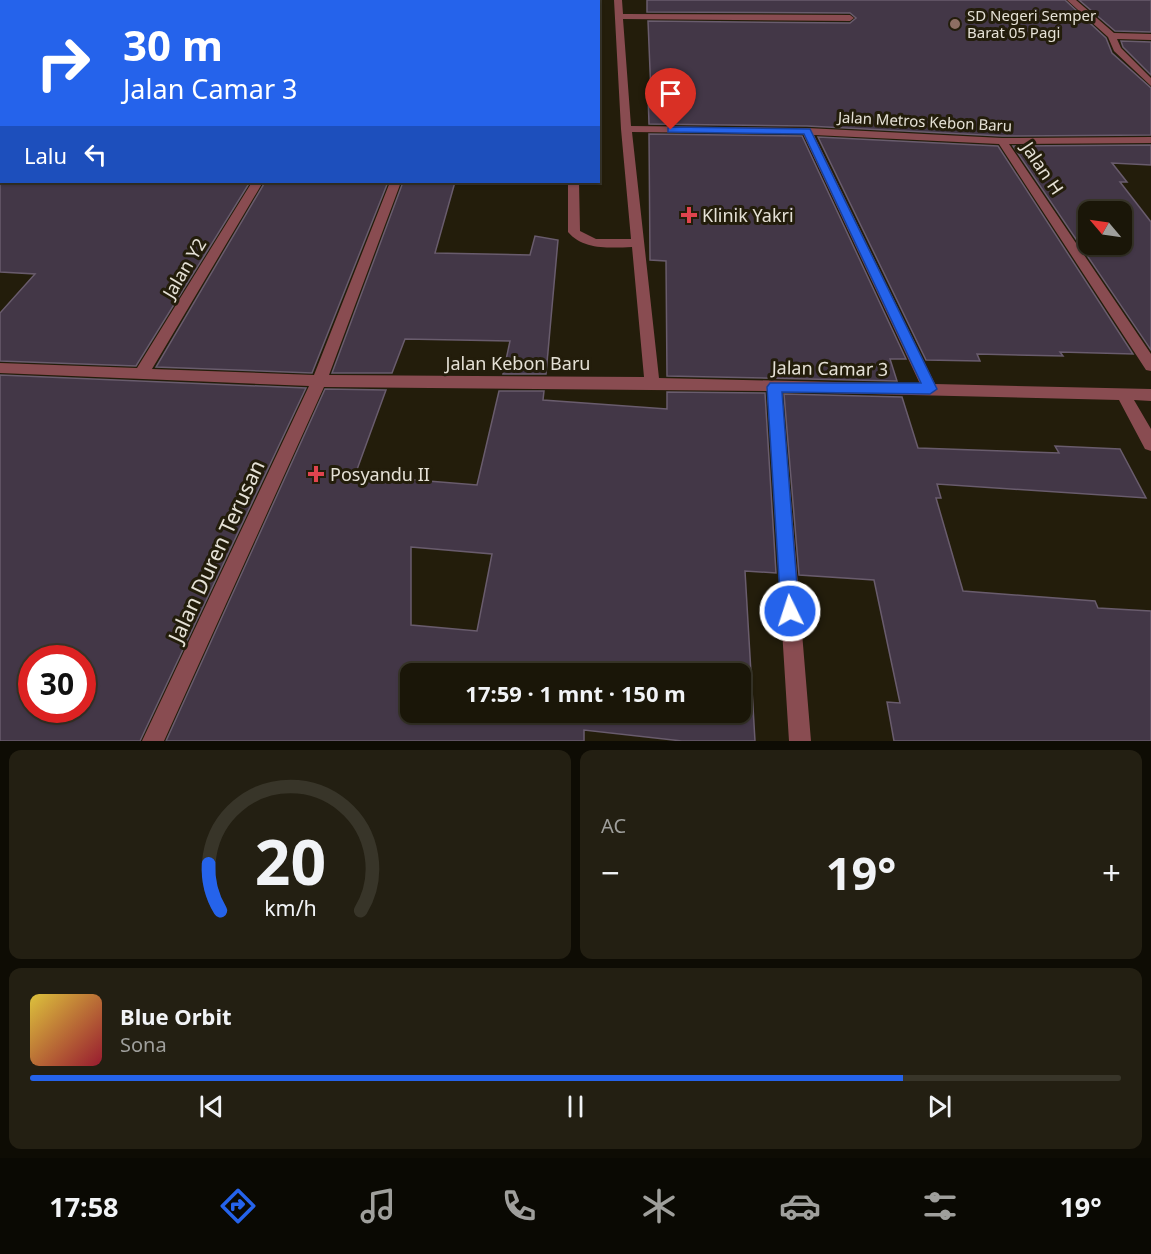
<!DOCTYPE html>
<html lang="id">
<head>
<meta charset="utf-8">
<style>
	:root { --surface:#1a1608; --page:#231f12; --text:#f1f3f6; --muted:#9f9f9c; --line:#383529; --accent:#2563eb }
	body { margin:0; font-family:"Noto Sans",sans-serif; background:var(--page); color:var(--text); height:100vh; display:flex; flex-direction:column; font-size:22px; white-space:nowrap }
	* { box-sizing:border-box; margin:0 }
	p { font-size:20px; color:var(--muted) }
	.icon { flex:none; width:33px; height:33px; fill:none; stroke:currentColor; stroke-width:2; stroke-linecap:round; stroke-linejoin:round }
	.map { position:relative; height:741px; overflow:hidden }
	.drawer { display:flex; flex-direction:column; gap:9px; padding:9px; background:#0e0c04; flex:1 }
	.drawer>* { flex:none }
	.banner { position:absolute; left:0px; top:0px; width:600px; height:183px; box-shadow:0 2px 4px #0004,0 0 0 2px var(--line); background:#2563eb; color:#fff; overflow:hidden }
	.needle { width:39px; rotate:299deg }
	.tools { position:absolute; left:1078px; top:201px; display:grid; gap:12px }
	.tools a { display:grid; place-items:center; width:54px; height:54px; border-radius:12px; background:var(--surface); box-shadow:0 2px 4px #0004,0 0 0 2px var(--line); font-size:30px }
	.speed { position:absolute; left:18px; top:645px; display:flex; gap:12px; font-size:30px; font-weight:700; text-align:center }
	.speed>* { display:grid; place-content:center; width:78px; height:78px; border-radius:50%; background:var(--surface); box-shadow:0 2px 4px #0004,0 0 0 2px var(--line); line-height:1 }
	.speed .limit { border:9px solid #d22; background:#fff; color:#111 }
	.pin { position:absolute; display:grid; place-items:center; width:51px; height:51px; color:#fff; margin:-62px -26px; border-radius:50% 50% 50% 0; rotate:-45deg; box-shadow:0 0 6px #0007 }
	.pin .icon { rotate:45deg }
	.me { position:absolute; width:66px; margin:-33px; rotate:356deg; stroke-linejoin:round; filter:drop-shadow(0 0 4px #0008) }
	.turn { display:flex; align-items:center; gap:21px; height:126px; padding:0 24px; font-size:27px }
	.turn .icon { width:78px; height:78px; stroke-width:2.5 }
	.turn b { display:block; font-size:42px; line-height:51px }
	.then { display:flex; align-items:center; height:57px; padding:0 24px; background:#0003; gap:12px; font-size:22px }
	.big { font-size:45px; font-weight:700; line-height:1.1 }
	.drawer .card { flex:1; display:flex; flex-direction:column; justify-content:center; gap:9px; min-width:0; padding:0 21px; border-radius:12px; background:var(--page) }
	.drawer .dial { align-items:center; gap:0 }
	.dial svg { height:156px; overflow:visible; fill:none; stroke:var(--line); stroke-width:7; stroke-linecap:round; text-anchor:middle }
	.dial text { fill:var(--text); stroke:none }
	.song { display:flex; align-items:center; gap:18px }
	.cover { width:72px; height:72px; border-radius:9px; background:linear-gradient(135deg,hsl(50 70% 55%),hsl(350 70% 35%)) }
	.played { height:6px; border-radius:3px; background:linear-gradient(90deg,var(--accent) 80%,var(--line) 80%) }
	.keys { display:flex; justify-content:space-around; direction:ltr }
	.heat { display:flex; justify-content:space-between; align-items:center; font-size:33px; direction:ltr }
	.drawer .tiles { flex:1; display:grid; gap:9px; grid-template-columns:1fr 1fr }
	.card:last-child { grid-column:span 2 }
	.trip { position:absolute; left:400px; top:663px; width:351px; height:60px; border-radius:12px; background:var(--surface); box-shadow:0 2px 4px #0004,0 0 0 2px var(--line); font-weight:700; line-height:60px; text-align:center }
	.tab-bar { display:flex; height:96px; justify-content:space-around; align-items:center; background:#0a0903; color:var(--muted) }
	.tab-bar .icon { width:42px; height:42px }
	.tab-bar .selected { color:var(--accent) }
	.tab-bar b { font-size:27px; color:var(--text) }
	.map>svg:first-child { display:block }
</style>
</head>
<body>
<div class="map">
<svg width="1151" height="741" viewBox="0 0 1151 741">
	<rect width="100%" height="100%" fill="#231d0b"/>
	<g fill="#433747" stroke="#695c6d" stroke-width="1.5" fill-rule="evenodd">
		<polygon points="647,0 1065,0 1106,38 1112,53 1151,88 1151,135 1002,136 807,126 649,124 648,94 651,94 648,21 850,23 856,18 850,13 647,12"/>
		<polygon points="1079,0 1151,0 1151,32 1115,31"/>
		<polygon points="1121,41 1151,42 1151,75 1123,47"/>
		<polygon points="649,134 802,136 906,359 890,359 897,381 667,376 666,261 650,260"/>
		<polygon points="818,137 998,146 1133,354 1060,352 1063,356 977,354 980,361 926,360"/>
		<path d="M1151 145V165L1112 163 1127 182H1120L1151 222V350L1013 146ZM1089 212H1122V244H1089Z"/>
		<polygon points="0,182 250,182 136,366 0,361 0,313 35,274 0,272"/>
		<polygon points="265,182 388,182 312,373 156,367"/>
		<polygon points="403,182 455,182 435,253 530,255 535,236 558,240 546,374 503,374 510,341 405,339 392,373 332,373"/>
		<path d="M0 375 306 388 140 741H0ZM32 658H82V710H32Z"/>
		<path d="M325 389 386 390 355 475 477 485 499 391H544L543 400 667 409V392L765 393 776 573 745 571 755 741H682L584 730V741H166ZM411 547 492 554 477 631 411 625ZM411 674H741V712H411Z"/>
		<polygon points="784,394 902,397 918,448 1059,453 1055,446 1120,449 1146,498 937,484 941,498 936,498 963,591 1095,601 1098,608 1151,611 1151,741 894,741 887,702 900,703 874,580 799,575"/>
	</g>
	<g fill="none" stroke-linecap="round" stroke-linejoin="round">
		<g fill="#894c51" fill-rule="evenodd">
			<polygon points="79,0 88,0 78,2"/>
			<polygon points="331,0 339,0 330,2"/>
			<path d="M614 0H622L623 14 850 15 854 18 850 21 623 19 631 126 807 128 1002 138 1151 137V143L1009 144 1151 354V371L1146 370 999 144 814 135 935 384 1151 389V401L1134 400 1151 429V451L1145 449 1119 400 782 392 811 741H789L767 391 324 387 164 741H142L309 386 0 373V363L137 368 252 182H263L152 369 314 375 390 182H401L329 375 644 377 632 247C610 248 583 250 568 232V182H579L580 231 596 239H631L621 129ZM632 132 803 134 920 384 659 378Z"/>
			<polygon points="1067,0 1076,0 1114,33 1151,34 1151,40 1117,39 1121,48 1151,78 1151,86 1114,51 1108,37"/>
			<polygon points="2,76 2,83 0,84 0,77"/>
		</g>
	</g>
	<polygon fill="#2563eb" stroke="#184099" stroke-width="1.5" points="671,127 810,129 937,389 930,394 782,392 799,611 796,617 790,619 783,617 781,611 767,387 770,383 921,383 804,134 668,132 668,128"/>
	<circle fill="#8d6e63" stroke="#231d0b" stroke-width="2" cx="955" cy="24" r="6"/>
	<g fill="#e0444e" stroke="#231d0b" stroke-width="2">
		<path d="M686 206h6v6h6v6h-6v6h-6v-6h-6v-6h6z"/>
		<path d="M313 465h6v6h6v6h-6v6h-6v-6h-6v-6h6z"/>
	</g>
	<g text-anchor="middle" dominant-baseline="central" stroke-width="6" stroke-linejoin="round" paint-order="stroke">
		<g font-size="15" fill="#e5e1d6" stroke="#231d0b" text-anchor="start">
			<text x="967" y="15">SD Negeri Semper<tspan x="967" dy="17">Barat 05 Pagi</tspan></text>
		</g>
		<g font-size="15" fill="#e5e1d6" stroke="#231d0b">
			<text transform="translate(925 121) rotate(3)">Jalan Metros Kebon Baru</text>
		</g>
		<g font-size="18" fill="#e5e1d6" stroke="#231d0b">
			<text transform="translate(1043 168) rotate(56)">Jalan H</text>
			<text transform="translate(184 268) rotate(-59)">Jalan Y2</text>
			<text x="518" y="363">Jalan Kebon Baru</text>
			<text transform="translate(830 368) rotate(1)">Jalan Camar 3</text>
		</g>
		<g font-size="18" fill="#e5e1d6" stroke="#231d0b" text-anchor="start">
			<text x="702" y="215">Klinik Yakri</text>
			<text x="330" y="474">Posyandu II</text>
		</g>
		<g font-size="21" fill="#e5e1d6" stroke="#231d0b">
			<text transform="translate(216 551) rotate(-65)">Jalan Duren Terusan</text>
		</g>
	</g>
</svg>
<div class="tools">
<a><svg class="needle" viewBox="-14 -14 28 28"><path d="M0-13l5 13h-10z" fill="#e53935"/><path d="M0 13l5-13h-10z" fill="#9f9f9c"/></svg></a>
</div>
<div class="speed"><div class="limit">30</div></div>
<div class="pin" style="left:671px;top:130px;background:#d93025"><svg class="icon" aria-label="arrive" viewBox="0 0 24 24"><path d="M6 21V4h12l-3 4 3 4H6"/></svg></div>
<svg class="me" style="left:790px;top:611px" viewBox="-20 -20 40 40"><circle r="17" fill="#2563eb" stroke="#fff" stroke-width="3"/><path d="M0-11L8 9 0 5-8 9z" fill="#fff"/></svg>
<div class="trip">17:59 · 1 mnt · 150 m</div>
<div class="banner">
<div class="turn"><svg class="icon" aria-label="right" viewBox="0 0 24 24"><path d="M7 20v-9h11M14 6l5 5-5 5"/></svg><div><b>30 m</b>Jalan Camar 3</div></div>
<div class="then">Lalu<svg class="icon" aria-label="left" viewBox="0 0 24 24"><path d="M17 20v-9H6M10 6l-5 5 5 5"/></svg></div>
</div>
</div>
<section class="drawer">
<div class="tiles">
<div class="card dial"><svg viewBox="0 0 100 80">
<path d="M14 69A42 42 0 1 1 86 69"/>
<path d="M14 69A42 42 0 0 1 8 45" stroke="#2563eb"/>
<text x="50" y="56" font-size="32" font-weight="700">20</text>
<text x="50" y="72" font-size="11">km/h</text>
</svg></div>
<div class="card"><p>AC</p>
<div class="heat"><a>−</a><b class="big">19°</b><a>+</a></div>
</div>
<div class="card">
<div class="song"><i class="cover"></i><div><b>Blue Orbit</b><p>Sona</p></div></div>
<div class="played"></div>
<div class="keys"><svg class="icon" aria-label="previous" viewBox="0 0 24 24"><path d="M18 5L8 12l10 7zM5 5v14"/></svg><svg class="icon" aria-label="pause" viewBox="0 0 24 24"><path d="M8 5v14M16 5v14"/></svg><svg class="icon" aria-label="next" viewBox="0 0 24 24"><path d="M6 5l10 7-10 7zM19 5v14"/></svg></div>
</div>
</div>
</section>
<nav class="tab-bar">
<b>17:58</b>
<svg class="icon selected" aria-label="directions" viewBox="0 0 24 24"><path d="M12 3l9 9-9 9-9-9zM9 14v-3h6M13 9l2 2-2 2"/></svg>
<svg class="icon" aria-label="music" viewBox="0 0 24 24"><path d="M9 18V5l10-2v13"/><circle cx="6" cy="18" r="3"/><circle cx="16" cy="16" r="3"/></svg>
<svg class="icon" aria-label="phone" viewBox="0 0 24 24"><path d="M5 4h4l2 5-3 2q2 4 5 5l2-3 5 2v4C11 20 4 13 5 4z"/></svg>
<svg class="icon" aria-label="climate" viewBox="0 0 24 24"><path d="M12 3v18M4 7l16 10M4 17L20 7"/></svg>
<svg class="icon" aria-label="car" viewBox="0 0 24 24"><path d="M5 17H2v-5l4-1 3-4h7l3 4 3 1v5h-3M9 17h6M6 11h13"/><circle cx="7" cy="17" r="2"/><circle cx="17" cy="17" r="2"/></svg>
<svg class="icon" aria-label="filters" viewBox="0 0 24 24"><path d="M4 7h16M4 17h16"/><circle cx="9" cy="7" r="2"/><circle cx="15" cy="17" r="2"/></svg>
<b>19°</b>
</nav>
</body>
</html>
